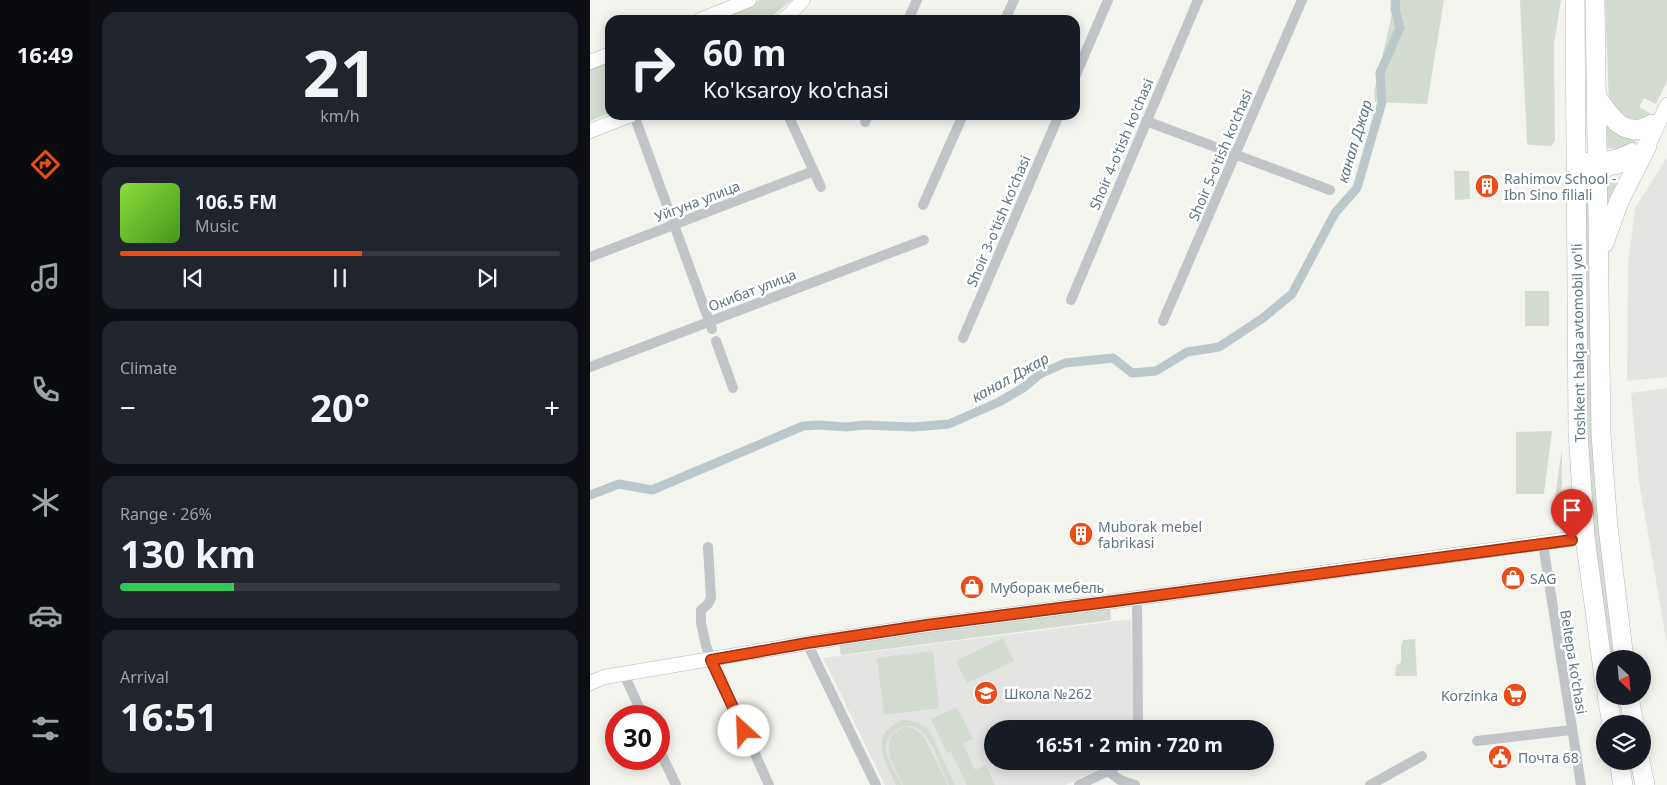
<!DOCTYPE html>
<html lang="en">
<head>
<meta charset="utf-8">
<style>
	:root { --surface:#171b24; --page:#20242c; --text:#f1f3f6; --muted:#9ea1a6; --line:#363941; --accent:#eb4d18 }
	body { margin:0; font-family:"Noto Sans",sans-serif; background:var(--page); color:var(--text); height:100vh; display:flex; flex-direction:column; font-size:19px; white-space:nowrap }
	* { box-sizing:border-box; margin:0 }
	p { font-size:16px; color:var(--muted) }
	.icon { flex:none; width:28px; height:28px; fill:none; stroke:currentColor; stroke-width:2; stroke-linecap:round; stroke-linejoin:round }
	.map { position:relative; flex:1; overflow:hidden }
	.details { display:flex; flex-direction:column; gap:12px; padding:12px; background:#0d0f14; width:500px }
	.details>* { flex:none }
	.hud { position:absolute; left:15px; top:15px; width:475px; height:105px; border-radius:15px; box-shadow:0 2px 12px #0003; background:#171b24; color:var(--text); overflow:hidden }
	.needle { width:32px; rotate:154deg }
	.buttons { position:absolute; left:1006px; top:650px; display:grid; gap:10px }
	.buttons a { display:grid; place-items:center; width:55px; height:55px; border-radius:50%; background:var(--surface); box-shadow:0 2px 12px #0003; font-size:25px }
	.speed { position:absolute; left:15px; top:705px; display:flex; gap:10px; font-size:25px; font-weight:700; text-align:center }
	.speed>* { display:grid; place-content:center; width:65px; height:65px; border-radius:50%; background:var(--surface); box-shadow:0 2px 12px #0003; line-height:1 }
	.speed .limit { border:8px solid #d22; background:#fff; color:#111 }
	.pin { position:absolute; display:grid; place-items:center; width:42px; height:42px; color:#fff; margin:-51px -21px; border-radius:50% 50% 50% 0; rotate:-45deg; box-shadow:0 0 5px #0007 }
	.pin .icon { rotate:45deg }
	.me { position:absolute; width:55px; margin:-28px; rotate:335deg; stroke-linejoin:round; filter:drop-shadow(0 0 4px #0008) }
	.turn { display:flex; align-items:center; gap:18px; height:105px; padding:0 15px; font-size:22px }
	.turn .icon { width:65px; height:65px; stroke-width:2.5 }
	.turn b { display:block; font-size:35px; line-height:42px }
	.big { font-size:38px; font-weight:700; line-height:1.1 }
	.details .card { flex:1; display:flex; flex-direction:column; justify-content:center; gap:8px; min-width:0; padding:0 18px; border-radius:15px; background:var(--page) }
	.details .dial { align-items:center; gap:0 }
	.dial b { font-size:65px; line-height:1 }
	.song { display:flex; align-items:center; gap:15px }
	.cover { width:60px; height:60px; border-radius:8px; background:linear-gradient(135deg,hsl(90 70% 55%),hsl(100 70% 35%)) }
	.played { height:5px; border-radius:2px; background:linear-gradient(90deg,var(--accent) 55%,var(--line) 55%) }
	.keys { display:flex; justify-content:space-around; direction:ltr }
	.heat { display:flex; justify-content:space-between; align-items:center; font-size:28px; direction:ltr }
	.charge { height:8px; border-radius:4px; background:linear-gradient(90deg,#34c759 26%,var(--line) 0) }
	.trip { position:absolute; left:394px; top:720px; width:290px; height:50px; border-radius:25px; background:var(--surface); box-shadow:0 2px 12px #0003; font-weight:700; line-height:50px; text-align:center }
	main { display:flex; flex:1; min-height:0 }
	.tabs { display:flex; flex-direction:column; width:90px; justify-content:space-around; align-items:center; background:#090b0e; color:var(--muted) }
	.tabs .icon { width:35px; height:35px }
	.tabs .on { color:var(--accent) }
	.tabs b { font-size:22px; color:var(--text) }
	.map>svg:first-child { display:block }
</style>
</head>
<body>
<main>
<nav class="tabs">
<b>16:49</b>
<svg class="icon on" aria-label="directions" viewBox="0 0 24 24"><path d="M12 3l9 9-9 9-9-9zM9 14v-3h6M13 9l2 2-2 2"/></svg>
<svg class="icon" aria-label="music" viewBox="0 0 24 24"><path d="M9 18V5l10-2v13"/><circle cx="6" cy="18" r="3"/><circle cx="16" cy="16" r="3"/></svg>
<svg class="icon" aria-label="phone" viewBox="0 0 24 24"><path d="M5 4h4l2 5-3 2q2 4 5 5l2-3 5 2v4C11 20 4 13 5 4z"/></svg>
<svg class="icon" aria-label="climate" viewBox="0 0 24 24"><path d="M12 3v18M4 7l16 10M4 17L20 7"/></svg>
<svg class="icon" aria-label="car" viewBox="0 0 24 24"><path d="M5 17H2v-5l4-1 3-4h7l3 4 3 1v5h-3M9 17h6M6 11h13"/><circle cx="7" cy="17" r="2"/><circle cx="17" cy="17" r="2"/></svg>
<svg class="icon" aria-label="filters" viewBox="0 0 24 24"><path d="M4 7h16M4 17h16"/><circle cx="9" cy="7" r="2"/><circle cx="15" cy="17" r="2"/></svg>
</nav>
<section class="details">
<div class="card dial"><b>21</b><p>km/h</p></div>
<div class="card">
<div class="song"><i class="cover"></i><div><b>106.5 FM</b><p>Music</p></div></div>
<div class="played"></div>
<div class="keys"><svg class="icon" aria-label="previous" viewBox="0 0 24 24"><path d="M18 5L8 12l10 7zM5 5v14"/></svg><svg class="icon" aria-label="pause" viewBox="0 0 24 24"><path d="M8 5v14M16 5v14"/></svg><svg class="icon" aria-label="next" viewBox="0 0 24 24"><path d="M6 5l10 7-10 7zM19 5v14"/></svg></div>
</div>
<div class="card"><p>Climate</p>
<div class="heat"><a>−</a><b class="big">20°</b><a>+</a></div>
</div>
<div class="card"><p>Range · 26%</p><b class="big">130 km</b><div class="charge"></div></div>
<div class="card"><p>Arrival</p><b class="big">16:51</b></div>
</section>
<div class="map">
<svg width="1077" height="785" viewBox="0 0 1077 785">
	<rect width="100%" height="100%" fill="#f4f4ef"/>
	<g fill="#e4e5e3">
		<polygon points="1077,157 1077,377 1037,381 1038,265 1045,208"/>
		<polygon points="1077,388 1077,645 1049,482 1041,393"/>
		<polygon points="541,619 543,729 402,729 402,761 508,761 506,770 476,785 295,785 233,658"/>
	</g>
	<g fill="#d4dbd0">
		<polygon points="169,0 202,0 177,20 127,20 161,6"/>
		<polygon points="800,0 854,0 837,104 785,102 784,92 802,14"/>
		<polygon points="930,0 971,0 964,44 965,141 961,146 939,145 937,143"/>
		<polygon points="1015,0 1077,0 1077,81 1066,104 1054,98 1049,107 1060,113 1054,120 1040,122 1019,104"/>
		<polygon points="18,62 20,67 20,113 0,121 0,69"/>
		<path d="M1015 119 1050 136C1043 150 1027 149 1013 148Z"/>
		<polygon points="864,171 879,171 880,199 865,200"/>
		<polygon points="1013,176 1033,177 1014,210"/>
		<polygon points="992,177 998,177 1002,391 1027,659 1020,659 1004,533 998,461"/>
		<rect x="935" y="291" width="24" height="35"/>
		<polygon points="962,431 954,494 926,494 926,432"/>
		<path d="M972 449V485L971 488C972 501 986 519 970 527L964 525 962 518Z"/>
		<polygon points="520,608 521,620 251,655 249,643"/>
		<polygon points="413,638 424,661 377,683 366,661"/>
		<polygon points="825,639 827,676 805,676 806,666 811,662 811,646 813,640"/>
		<polygon points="343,651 349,708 294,715 287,658"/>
		<polygon points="367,707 383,739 373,744 385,770 396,765 405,785 377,785 361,752 357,753 341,719"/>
		<path d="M314 720C325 721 331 723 339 730L365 785H359C353 771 343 744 334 733 322 719 298 728 296 746 295 758 306 774 312 785H306C294 760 277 732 314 720Z"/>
		<path d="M315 727 323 728 333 735 358 785H313C305 768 292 751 303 733Z"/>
	</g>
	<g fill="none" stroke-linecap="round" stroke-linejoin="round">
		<polyline stroke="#bcc7cc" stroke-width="9" points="0,495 29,484 62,490 213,426 229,425 256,427 275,425 323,427 359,424 409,402 433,388 450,374 475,363 523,358 542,373 566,371 597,352 629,347 673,318 702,294 745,213 767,188 792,102 790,73 810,28 805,9 806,0"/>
		<g stroke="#b3b8bd" stroke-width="15">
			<g id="secondary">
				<polyline points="110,20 159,0"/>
				<polyline points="192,20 199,15 213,0"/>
				<polyline points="0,62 20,54"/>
				<polyline points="0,131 41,115"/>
				<path d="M987 160C1006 160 1024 160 1042 150"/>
				<path d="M986 170C1011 170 1042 170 1057 147 1065 134 1070 118 1077 105"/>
				<polyline points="0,683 14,677 217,643 337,625 525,601 995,537"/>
			</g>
		</g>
		<g stroke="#b3b7ba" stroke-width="20">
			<g id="highway">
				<polyline points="985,0 988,432 995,537 1015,685"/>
				<polyline points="1005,0 1011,435 1018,527 1034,659"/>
				<path d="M1007 97C1020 117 1036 141 1062 124"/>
				<polyline points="1014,243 1030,199 1057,146"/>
				<polyline points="1017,696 1022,724"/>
				<polyline points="1039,696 1044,724"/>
				<polyline points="1029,761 1033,785"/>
				<polyline points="1050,761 1055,785"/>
			</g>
		</g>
		<g stroke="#c1c5c8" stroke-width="10">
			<polyline points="318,20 327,0"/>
			<polyline points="415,20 424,0"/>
			<polyline points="485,77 518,0"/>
			<polyline points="44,115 122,329"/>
			<polyline points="198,115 231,187"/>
			<polyline points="556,121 740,190"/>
			<polyline points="275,122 278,115"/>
			<polyline points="333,205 373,115"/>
			<polyline points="0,257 224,171"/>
			<polyline points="481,300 608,0"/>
			<polyline points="573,321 712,0"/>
			<polyline points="373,338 469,115"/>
			<polyline points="126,341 143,388"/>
			<polyline points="0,367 334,240"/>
			<polyline points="953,544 991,785"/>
			<polyline points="118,547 121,598 118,604 111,610 111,623 116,646 179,785"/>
			<polyline points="547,598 548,729"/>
			<polyline points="217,643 286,785"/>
			<polyline points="34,674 53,716"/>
			<polyline points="887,741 981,730"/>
			<polyline points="69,749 86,785"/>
			<polyline points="518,771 534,761"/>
			<polyline points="489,785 518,771 530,780 545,785"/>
			<polyline points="780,785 832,756"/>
		</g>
		<use href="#secondary" stroke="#fff" stroke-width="14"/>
		<use href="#highway" stroke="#fff" stroke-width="19"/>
	</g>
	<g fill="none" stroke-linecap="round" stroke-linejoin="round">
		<g stroke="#993210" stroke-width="12">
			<polyline id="route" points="154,731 121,660 217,643 337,625 525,601 982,540"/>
		</g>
		<use href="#route" stroke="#eb4d18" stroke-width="9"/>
	</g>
	<defs>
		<g id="building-disc" transform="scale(1.25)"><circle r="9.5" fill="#eb4d18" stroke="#fff"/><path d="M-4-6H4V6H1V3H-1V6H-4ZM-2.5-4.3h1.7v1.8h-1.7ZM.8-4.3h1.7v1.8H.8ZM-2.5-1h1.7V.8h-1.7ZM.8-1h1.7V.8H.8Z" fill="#fff"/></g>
		<g id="shop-disc" transform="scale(1.25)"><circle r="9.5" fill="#eb4d18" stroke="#fff"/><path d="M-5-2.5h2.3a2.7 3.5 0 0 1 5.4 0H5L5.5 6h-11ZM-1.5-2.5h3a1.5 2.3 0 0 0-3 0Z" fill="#fff"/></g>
		<g id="school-disc" transform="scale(1.25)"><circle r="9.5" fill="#eb4d18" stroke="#fff"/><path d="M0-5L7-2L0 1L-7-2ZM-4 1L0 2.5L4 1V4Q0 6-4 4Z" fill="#fff"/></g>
		<g id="supermarket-disc" transform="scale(1.25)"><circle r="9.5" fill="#eb4d18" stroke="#fff"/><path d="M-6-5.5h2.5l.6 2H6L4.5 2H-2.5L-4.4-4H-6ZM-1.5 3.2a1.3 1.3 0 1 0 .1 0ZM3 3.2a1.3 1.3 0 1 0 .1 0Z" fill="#fff"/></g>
		<g id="civic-disc" transform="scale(1.25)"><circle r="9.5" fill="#eb4d18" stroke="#fff"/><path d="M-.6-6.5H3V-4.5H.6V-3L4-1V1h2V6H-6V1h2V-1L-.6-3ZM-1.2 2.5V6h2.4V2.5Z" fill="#fff"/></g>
	</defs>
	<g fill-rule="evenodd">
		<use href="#building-disc" x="897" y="186"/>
		<use href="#building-disc" x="491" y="534"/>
		<use href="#shop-disc" x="923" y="578"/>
		<use href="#shop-disc" x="382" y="587"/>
		<use href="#school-disc" x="396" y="693"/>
		<use href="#supermarket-disc" x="925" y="695"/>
		<use href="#civic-disc" x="910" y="757"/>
	</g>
	<g text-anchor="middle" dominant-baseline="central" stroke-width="5" stroke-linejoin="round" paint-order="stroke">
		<g font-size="14" fill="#617382" stroke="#fff">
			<text transform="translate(531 144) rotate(-67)">Shoir 4-o'tish ko'chasi</text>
			<text transform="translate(630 155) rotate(-67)">Shoir 5-o'tish ko'chasi</text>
			<text transform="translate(107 201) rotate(-21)">Уйгуна улица</text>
			<text transform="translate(408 221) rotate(-67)">Shoir 3-o'tish ko'chasi</text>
			<text transform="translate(162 290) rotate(-21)">Окибат улица</text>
			<text transform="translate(988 343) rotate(-91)">Toshkent halqa avtomobil yo'li</text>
			<text transform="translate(984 662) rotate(81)">Beltepa ko'chasi</text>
		</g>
		<g font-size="14" fill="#617382" stroke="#fff" text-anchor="start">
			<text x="914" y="178">Rahimov School -<tspan x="914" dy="16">Ibn Sino filiali</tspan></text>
			<text x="508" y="526">Muborak mebel<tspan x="508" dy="16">fabrikasi</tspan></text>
			<text x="940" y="578">SAG</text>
			<text x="400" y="587">Муборак мебель</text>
			<text x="414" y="693">Школа №262</text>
			<text x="908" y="695" text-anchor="end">Korzinka</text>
			<text x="928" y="757">Почта 68</text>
		</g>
		<g font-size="15" font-style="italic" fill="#5d7680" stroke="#fff">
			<text transform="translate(764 141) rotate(-73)">канал Джар</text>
			<text transform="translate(420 377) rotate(-29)">канал Джар</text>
		</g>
	</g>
</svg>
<div class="buttons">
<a><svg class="needle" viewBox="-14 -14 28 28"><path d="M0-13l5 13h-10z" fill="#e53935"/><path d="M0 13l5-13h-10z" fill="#9ea1a6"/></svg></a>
<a><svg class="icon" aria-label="layers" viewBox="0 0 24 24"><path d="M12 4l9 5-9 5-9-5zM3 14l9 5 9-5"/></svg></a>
</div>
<div class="speed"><div class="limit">30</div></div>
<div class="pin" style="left:982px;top:540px;background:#d93025"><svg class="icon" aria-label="arrive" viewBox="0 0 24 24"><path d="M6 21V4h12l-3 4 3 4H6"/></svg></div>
<svg class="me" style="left:154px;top:731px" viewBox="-20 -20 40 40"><circle r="19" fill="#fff"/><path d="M0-13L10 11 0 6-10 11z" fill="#eb4d18"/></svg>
<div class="trip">16:51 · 2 min · 720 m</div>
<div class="hud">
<div class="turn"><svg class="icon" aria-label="right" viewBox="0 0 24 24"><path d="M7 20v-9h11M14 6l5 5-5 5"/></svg><div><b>60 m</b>Ko'ksaroy ko'chasi</div></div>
</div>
</div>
</main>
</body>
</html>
